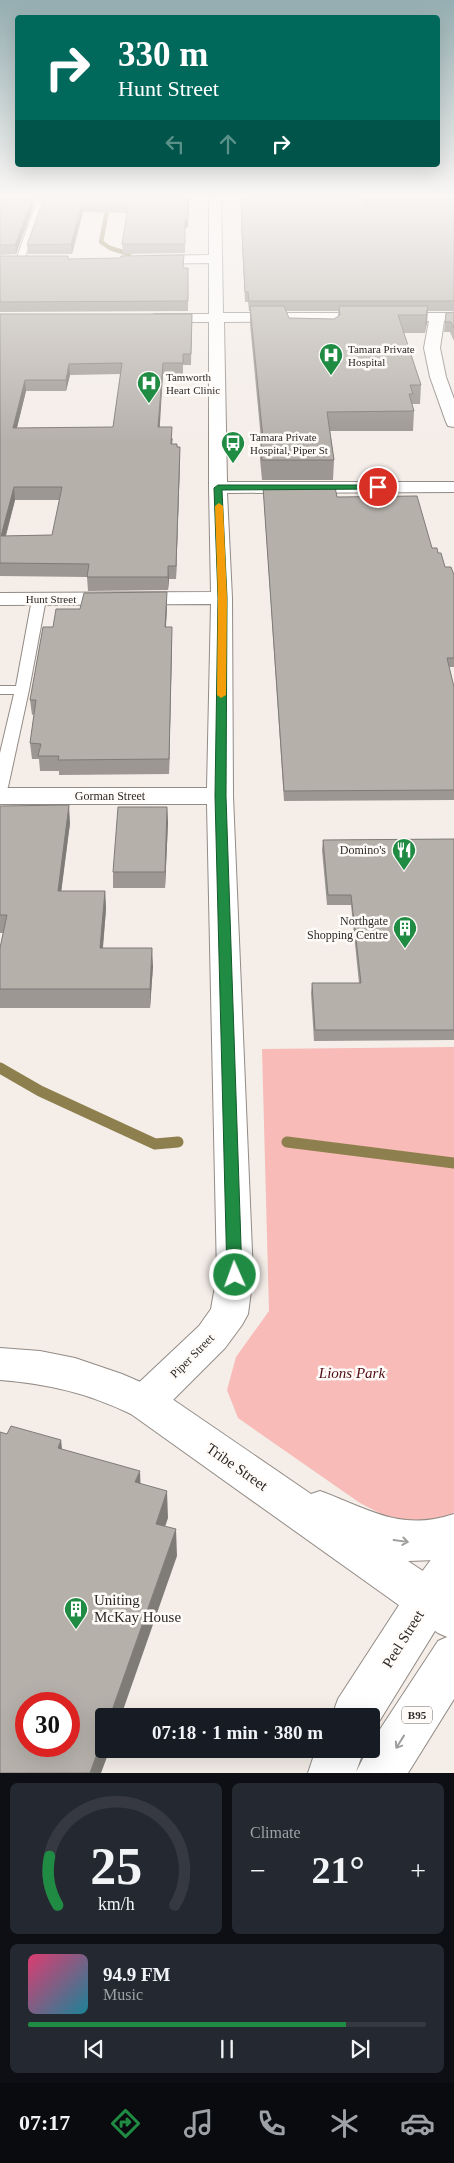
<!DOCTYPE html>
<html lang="en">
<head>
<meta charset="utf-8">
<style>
	:root { --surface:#171b24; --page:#242831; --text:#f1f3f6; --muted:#9ea1a6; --line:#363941; --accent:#1f8b43 }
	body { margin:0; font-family:Georgia,serif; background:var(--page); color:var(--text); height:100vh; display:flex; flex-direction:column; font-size:19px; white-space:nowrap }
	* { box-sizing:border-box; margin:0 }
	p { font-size:16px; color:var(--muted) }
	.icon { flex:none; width:28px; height:28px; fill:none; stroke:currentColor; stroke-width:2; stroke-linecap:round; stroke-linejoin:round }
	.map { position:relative; height:1773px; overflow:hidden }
	.panel { display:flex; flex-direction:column; gap:10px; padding:10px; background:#0d0f14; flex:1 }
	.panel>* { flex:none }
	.banner { position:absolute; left:15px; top:15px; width:425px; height:152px; border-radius:5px; box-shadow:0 5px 20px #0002; background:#00695c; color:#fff; overflow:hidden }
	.speed { position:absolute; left:15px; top:1692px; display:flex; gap:10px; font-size:25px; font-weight:700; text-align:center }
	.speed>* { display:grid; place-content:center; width:65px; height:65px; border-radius:50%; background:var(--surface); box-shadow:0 5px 20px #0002; line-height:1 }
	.speed .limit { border:8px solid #d22; background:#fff; color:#111 }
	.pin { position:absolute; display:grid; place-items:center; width:42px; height:42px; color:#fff; margin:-21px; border:2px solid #fff; border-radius:50%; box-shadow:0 1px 5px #0007 }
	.me { position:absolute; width:55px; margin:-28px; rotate:358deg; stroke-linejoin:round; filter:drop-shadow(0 0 4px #0008) }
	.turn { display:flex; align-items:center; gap:18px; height:105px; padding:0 20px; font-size:22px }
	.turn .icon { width:65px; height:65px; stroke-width:2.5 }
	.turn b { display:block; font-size:35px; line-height:42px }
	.lanes { display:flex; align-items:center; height:48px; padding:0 20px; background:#0003; justify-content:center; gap:25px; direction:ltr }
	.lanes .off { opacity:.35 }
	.big { font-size:38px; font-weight:700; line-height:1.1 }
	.panel .tile { flex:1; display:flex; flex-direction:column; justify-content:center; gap:8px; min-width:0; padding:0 18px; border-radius:8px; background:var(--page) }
	.panel .dial { align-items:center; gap:0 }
	.dial svg { height:130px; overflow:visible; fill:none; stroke:var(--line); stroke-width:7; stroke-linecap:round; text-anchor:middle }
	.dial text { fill:var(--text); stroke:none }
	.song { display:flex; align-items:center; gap:15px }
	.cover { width:60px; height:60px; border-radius:8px; background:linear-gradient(135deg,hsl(340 70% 55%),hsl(190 70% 35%)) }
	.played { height:5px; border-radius:2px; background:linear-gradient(90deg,var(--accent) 80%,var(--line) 80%) }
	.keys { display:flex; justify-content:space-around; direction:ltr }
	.heat { display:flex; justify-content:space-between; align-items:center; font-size:28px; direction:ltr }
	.panel .tiles { flex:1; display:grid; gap:10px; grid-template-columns:1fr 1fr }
	.tile:last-child { grid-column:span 2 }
	.trip { position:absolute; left:95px; top:1708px; width:285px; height:50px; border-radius:5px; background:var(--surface); box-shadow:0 5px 20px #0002; font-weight:700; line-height:50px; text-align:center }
	.tab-bar { display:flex; height:80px; justify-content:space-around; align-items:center; background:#090b0e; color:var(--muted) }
	.tab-bar .icon { width:35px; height:35px }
	.tab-bar .current { color:var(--accent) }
	.tab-bar b { font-size:22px; color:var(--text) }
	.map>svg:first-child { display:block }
</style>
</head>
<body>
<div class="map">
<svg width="454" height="1773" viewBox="0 0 454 1773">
	<rect width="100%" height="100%" fill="#f4ede8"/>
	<polygon fill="#f8bbb7" points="454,1047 454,1512 450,1517 405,1526 360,1503 238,1418 227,1390 236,1357 269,1311 262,1049"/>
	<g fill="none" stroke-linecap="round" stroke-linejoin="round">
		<polyline stroke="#8e804e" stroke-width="4.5" points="110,195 101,242 110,248 129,254"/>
		<g stroke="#8e804e" stroke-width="11">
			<polyline points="0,1068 40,1091 155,1144 178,1142"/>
			<polyline points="287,1142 454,1163"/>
		</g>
		<g stroke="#928b86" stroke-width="2">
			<g id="service">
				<polygon points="39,195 47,195 24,260 17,262 16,260"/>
				<polygon points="351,195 359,195 364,207 382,211 378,213 358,211"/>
				<polygon points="39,595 46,599 29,690 8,787 6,790 0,792 0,753 14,694 0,694 0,686 16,686 32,599"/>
			</g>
		</g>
		<g stroke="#928b86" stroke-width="2">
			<polygon id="minor" points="209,195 221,195 223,313 454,313 454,321 444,321 440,348 446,377 454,399 454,427 448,426 446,422 430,377 424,348 429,321 224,322 227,482 454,482 454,492 227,493 232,598 233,796 253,1275 248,1314 242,1325 225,1348 159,1414 145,1419 131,1414 125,1402 131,1390 199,1326 211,1309 217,1275 207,804 0,804 0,788 207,788 211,604 0,605 0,593 211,592 209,488 209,322 156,322 151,321 149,318 151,315 156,314 209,314 209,263 148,264 142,260 148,256 209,255"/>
		</g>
		<g stroke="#928b86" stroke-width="2">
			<path id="tertiary" d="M0 1348 40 1351 75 1358 122 1374 159 1390 311 1494 320 1491C369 1509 400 1532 454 1514V1554L437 1560 408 1561 454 1592V1640L438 1633 131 1414C87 1393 49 1384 0 1380Z"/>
		</g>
		<g stroke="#928b86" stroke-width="2">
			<g id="primary">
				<polygon points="454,1543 454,1600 372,1733 371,1716 332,1716 338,1699 412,1585 439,1549"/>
				<polygon points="454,1634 454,1699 408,1773 308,1773 316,1749 364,1749 356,1772 368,1749 371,1749 371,1743 438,1641"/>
			</g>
		</g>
		<use href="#service" fill="#fff" fill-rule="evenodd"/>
		<use href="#minor" fill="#fff" fill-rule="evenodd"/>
		<use href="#tertiary" fill="#fff" fill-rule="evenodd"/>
		<use href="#primary" fill="#fff" fill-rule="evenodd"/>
	</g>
	<g fill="#9c9792" fill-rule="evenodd">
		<polygon points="0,195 37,195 36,199 33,199 33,207 16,254 0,255"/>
		<polygon points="45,195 189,195 188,226 185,229 185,253 123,254 122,244 127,216 126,216 126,213 83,212 72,254 28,254 27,245"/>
		<path d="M241 195 355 201 364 204 361 195H454V311H428L425 333H404L421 385 420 404H412L414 411 413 431H330L334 460 333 480H262L260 459 261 439 250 324V311H249L248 302H245L242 241ZM286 311H338V317L334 319 289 318Z"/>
		<polygon points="0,256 69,259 188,268 188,311 0,312"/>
		<polygon points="454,312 454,341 450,332 444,332 445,322"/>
		<path d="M0 314H192L191 365H183V374H163L159 427 173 439 172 444 177 447 180 459 176 579H169L168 590 88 591 87 577 0 576ZM121 374 113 427 17 428 26 391H66L70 375ZM15 500H60L52 535 6 536Z"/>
		<polygon points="263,487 337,497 432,548 438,553 445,567 454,575 454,667 449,667 454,687 454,800 284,801"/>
		<polygon points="167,606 166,627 172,641 169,774 59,775 59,771 40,771 39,759 32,759 30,743 34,714 32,715 30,700 53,627 80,609"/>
		<polygon points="0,806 70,823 61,891 105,891 106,909 103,948 153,966 150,1008 0,1008 0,948 3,933 0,933"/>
		<polygon points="167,807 168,823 165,888 113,888 113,872"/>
		<polygon points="454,839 454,1040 314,1041 311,993 312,983 359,983 351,905 327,905 322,850 323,840"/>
	</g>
	<g fill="#7f7b77">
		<polygon points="189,195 188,226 185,229 185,253 185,220"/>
		<polygon points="33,198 33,207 16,254 15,245"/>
		<polygon points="82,204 83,212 72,254 71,244"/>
		<polygon points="428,306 427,323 425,333 426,315"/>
		<polygon points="163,363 163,374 159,439 158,427"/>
		<polygon points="69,364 70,375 66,391 66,380"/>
		<polygon points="25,380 26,391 14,439 13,428"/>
		<polygon points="180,447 180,459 176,579 176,566"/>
		<polygon points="14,487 15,500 2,549 1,536"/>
		<polygon points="168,566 169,579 168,590"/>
		<polygon points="167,592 167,606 165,641 165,627"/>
		<polygon points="172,627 172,641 169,774 169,759"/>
		<polygon points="69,805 70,823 59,909 58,891"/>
		<polygon points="167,807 168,823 165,888 165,872"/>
		<polygon points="105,891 106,909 101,967 100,948"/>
		<polygon points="152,948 153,966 150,1008 150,989"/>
		<polygon points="61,1440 64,1466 58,1448"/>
		<polygon points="140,1471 141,1498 135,1482"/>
		<polygon points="167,1491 168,1518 157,1550 156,1524"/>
		<polygon points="176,1529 177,1556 121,1716 110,1716"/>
		<polygon points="104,1734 104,1749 110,1749 101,1773 90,1773"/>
	</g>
	<g fill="#b5b0aa" stroke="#7f7b77" fill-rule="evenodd">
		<polygon points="45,195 188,195 188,217 185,220 185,244 122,244 128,207 125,207 126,204 82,204 71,244 27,245"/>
		<polygon points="241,195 353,195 355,201 368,206 454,206 454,301 249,301 248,292 245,292 242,232"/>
		<polygon points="364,195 454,195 454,199 370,199 364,196"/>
		<polygon points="33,198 15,245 0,245 0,199"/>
		<polygon points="184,255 183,268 188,268 188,301 0,302 0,256 68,256 68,259 120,258 121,256"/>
		<polygon points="250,306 284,306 289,318 334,319 340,315 339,306 428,306 426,315 398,315 421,385 410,385 413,394 409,394 414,411 327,412 334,460 262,460 261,439 263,439"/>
		<polygon points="454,312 454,328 451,322 445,322 446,313"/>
		<path d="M0 314H192L191 354H183V363H163L158 427H172L171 444H177V447H180L176 566H168V577H87L89 564 0 563ZM122 363 113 427 13 428 25 380H66L69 364ZM14 487H62L52 535 1 536Z"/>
		<polygon points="263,487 335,487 337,497 417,496 432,548 437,548 438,553 441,553 445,567 451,567 454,575 454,658 447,658 454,687 454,790 284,791"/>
		<polygon points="167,592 165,627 172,627 169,759 58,760 59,756 38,756 41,744 30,743 36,700 30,700 43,627 53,627 56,609 80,609 84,593"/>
		<polygon points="69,805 58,891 105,891 100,948 152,948 150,989 0,989 0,948 7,915 0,915 0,806"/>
		<polygon points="118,807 167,807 165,872 113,872"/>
		<polygon points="454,839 454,1030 315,1030 312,983 361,983 351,895 328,895 323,840"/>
		<path d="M11 1426 61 1440 58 1448 140 1471 135 1482 167 1491 156 1524 176 1529 110 1716H104V1734L90 1773H0V1432L7 1434ZM26 1704H69V1746H26Z"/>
	</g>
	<defs><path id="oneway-shaft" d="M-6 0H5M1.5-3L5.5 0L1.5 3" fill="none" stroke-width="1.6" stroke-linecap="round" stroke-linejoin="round" transform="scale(1.25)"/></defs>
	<g stroke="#a09f9e">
		<use href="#oneway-shaft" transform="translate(401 1541) rotate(8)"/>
		<use href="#oneway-shaft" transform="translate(400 1742) rotate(122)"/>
	</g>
	<linearGradient id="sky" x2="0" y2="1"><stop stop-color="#95aeb1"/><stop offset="0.44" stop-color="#faf7f5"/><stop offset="1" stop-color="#faf7f5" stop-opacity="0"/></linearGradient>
	<rect width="454" height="443" fill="url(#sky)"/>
	<polygon fill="#1f8b43" stroke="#145a2c" points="378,485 381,486 381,489 222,490 227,598 226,796 242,1275 240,1280 235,1281 230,1280 227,1275 215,796 218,598 214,488 218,485"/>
	<polygon fill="#f59e0b" points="219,503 223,506 227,598 226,695 221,698 217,695 218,598 215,506"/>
	<defs>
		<g id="hospital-pin" transform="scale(1.25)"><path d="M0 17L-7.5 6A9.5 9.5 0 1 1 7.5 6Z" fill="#1f8b43" stroke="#fefbf9"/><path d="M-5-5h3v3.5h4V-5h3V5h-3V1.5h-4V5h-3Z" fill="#fff"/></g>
		<g id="bus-pin" transform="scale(1.25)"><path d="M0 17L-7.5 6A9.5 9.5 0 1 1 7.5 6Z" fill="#1f8b43" stroke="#fefbf9"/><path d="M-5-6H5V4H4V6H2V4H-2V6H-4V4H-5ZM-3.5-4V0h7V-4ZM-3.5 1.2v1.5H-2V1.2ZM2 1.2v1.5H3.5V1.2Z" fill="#fff"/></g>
		<g id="restaurant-pin" transform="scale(1.25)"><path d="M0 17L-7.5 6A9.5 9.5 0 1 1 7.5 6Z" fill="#1f8b43" stroke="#fefbf9"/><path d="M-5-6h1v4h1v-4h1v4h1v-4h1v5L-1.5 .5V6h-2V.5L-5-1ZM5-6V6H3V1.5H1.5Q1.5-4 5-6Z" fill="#fff"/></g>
		<g id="building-pin" transform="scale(1.25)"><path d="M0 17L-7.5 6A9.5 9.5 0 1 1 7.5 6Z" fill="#1f8b43" stroke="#fefbf9"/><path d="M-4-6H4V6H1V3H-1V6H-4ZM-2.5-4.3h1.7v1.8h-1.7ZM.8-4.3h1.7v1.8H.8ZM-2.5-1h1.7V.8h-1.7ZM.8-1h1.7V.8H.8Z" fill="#fff"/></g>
	</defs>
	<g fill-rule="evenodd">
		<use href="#hospital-pin" x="331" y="355"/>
		<use href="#hospital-pin" x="149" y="383"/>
		<use href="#bus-pin" x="233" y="443"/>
		<use href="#restaurant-pin" x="404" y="850"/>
		<use href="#building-pin" x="405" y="928"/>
		<use href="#building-pin" x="76" y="1609"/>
	</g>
	<g text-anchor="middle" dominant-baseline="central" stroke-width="5" stroke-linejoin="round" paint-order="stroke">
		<g font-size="11" fill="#2c2a28" stroke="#fefbf9" text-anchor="start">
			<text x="348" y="349">Tamara Private<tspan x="348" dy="13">Hospital</tspan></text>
			<text x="166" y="377">Tamworth<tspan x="166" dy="13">Heart Clinic</tspan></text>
			<text x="250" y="437">Tamara Private<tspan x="250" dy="13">Hospital, Piper St</tspan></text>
		</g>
		<g font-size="11" fill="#2c2a28" stroke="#fefbf9">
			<text x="51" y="599">Hunt Street</text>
		</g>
		<rect fill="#fefbf9" stroke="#6b6967" stroke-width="1" x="402" y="1706.5" width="30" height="17" rx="4"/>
		<g font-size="11" font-weight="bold" fill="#2c2a28">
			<text x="417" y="1715">B95</text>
		</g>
		<g font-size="12" fill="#2c2a28" stroke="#fefbf9">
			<text x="110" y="796">Gorman Street</text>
			<text transform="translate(192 1356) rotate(-45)">Piper Street</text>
		</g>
		<g font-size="12" fill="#2c2a28" stroke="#fefbf9" text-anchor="end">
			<text x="386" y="850">Domino's</text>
			<text x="388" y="921">Northgate<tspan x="388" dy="14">Shopping Centre</tspan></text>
		</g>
		<g font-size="15" font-style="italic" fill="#500c11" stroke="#fefbf9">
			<text x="352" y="1373">Lions Park</text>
		</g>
		<g font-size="15" fill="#2c2a28" stroke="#fefbf9">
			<text transform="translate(237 1467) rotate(35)">Tribe Street</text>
			<text transform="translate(403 1639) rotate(-58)">Peel Street</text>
		</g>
		<g font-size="15" fill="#2c2a28" stroke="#fefbf9" text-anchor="start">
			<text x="94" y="1600">Uniting<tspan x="94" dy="17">McKay House</tspan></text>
		</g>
	</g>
</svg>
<div class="speed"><div class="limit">30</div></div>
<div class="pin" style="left:378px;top:487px;background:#d93025"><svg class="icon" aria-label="arrive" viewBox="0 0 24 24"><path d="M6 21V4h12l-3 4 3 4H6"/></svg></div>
<svg class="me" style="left:235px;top:1275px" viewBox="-20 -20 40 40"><circle r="17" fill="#1f8b43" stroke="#fff" stroke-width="3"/><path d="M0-11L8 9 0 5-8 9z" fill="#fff"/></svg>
<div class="trip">07:18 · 1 min · 380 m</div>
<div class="banner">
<div class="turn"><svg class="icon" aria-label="right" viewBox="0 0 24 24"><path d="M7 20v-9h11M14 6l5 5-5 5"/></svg><div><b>330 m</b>Hunt Street</div></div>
<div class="lanes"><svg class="icon off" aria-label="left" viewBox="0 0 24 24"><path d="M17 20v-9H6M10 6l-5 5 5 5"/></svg><svg class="icon off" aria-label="ahead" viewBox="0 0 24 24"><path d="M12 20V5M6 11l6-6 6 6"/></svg><svg class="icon" aria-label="right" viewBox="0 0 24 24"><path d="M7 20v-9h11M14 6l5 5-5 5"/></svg></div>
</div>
</div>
<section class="panel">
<div class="tiles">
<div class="tile dial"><svg viewBox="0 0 100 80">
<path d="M14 69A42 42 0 1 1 86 69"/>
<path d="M14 69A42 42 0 0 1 9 39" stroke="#1f8b43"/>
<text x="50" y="56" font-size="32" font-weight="700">25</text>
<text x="50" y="72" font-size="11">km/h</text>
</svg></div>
<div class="tile"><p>Climate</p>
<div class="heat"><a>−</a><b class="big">21°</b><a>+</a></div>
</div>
<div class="tile">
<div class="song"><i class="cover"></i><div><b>94.9 FM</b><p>Music</p></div></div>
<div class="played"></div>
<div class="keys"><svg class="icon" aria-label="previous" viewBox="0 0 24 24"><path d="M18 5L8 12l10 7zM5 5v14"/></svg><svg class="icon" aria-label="pause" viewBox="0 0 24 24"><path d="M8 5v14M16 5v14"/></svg><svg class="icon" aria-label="next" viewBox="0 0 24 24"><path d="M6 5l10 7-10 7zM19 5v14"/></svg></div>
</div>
</div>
</section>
<nav class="tab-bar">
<b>07:17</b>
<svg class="icon current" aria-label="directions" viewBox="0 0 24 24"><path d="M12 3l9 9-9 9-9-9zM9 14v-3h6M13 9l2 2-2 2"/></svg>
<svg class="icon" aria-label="music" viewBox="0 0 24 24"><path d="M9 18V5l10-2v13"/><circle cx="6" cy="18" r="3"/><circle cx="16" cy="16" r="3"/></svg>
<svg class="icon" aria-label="phone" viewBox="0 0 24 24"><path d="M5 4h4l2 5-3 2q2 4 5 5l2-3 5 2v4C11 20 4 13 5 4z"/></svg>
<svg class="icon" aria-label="climate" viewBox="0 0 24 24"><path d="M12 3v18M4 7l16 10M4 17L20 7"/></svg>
<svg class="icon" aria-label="car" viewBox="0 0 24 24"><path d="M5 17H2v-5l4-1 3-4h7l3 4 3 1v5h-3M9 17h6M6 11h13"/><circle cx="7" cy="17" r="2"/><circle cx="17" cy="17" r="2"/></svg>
</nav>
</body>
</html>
